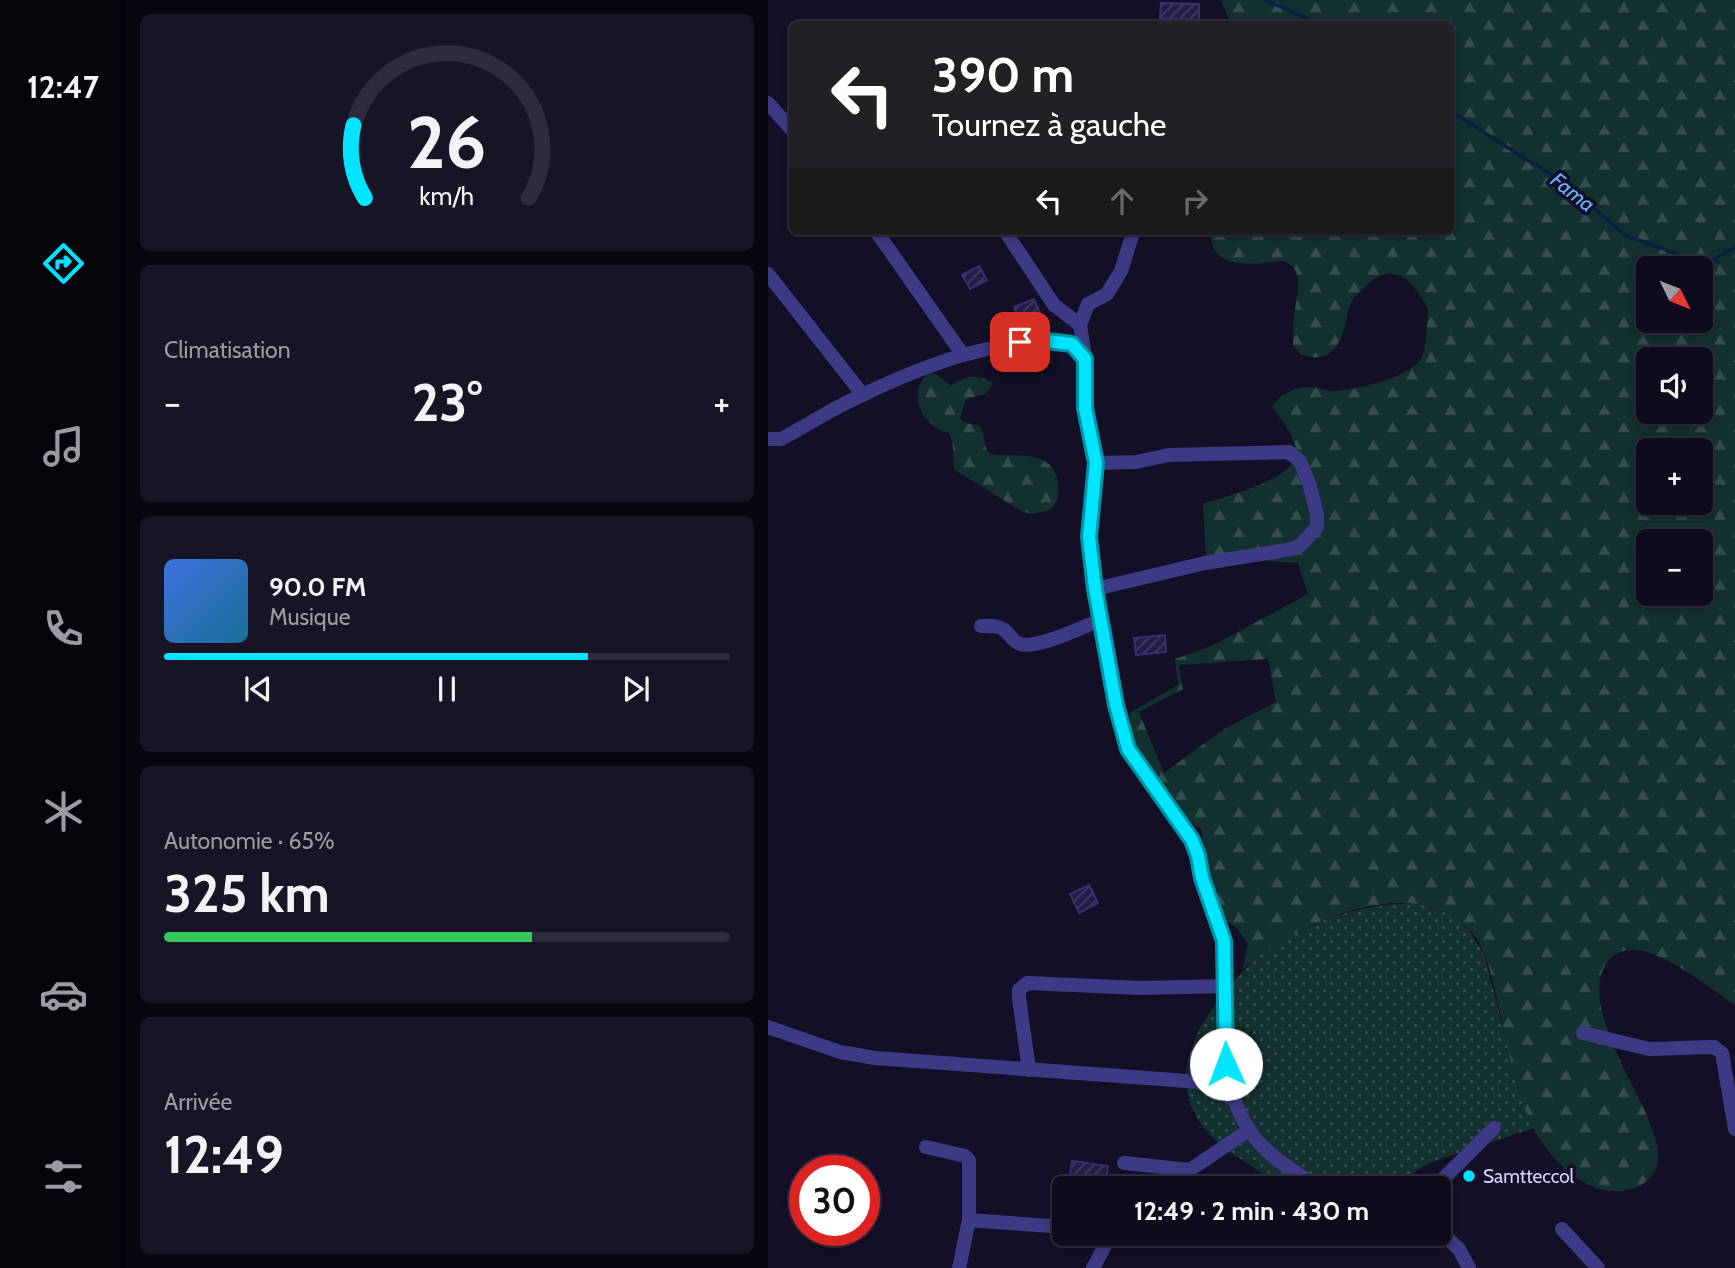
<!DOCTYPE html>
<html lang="fr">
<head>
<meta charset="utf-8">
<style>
	:root { --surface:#0e0b1c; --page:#171425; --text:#f1f3f6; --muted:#9b9ba3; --line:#2e2b3b; --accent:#00e5ff }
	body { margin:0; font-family:Cabin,sans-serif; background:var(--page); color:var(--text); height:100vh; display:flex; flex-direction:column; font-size:26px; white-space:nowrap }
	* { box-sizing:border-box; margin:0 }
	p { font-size:23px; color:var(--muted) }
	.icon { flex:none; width:38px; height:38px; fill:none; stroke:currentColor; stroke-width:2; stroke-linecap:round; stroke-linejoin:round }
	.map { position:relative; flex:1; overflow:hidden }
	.panel { display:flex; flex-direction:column; gap:14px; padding:14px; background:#08060f; width:642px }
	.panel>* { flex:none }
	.guide { position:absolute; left:21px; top:21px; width:665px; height:214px; border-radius:10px; box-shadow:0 4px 10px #0003,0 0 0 2px var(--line); background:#202124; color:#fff; overflow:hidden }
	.needle { width:46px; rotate:133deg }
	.fabs { position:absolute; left:868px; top:256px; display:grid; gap:14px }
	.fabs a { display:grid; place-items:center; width:77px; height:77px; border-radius:10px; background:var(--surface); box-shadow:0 4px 10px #0003,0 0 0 2px var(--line); font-size:35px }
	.speed { position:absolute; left:21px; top:1155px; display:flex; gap:14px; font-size:35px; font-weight:700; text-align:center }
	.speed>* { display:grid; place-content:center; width:91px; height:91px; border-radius:50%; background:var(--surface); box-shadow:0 4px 10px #0003,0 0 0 2px var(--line); line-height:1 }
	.speed .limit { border:10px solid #d22; background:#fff; color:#111 }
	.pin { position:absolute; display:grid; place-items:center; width:60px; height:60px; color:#fff; margin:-30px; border-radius:14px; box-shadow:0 4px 10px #0006 }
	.me { position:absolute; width:77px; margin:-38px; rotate:358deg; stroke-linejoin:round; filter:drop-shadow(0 0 5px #0008) }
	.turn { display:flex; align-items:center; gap:24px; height:147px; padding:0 28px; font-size:32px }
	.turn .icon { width:91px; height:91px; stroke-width:2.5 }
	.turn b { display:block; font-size:49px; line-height:60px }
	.lanes { display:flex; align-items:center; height:66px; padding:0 28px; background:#0003; justify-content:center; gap:35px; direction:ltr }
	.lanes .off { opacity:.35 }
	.big { font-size:52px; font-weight:700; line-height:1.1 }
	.panel .card { flex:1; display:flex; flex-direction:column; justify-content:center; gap:10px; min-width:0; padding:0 24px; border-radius:10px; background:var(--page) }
	.panel .dial { align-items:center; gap:0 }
	.dial svg { height:182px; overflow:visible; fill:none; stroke:var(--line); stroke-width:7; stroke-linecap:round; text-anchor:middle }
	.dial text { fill:var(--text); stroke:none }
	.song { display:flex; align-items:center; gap:21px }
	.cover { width:84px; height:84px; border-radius:10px; background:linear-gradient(135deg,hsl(220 70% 55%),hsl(200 70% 35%)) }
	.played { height:7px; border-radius:4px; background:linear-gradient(90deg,var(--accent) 75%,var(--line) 75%) }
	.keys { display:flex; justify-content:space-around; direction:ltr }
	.heat { display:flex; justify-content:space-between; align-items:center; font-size:38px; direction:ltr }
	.charge { height:10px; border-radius:5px; background:linear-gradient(90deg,#34c759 65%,var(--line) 0) }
	.trip { position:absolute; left:284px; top:1176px; width:399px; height:70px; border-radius:10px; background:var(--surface); box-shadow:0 4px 10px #0003,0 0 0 2px var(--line); font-weight:700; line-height:70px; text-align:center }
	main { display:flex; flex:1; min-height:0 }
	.menu { display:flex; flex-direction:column; width:126px; justify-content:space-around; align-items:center; background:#06040b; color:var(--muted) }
	.menu .icon { width:49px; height:49px }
	.menu .current { color:var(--accent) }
	.menu b { font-size:32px; color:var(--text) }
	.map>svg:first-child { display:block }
</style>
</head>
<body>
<main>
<nav class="menu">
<b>12:47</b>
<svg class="icon current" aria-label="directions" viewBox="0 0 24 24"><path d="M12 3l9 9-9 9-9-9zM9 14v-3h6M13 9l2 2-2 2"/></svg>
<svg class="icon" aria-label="music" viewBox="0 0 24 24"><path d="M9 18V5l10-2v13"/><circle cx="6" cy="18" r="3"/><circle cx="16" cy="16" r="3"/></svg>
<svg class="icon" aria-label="phone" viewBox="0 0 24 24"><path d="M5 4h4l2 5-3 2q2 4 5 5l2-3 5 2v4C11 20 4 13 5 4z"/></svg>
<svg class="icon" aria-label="climate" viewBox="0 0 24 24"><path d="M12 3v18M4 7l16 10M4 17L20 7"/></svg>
<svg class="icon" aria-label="car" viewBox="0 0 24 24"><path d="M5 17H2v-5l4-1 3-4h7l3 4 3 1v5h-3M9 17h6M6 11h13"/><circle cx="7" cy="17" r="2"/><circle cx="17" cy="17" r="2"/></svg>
<svg class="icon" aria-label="filters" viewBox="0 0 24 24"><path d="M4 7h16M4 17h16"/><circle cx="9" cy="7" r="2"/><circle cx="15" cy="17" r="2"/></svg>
</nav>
<section class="panel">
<div class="card dial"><svg viewBox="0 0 100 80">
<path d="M14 69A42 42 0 1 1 86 69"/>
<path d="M14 69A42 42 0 0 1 9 37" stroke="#00e5ff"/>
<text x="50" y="56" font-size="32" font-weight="700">26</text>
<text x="50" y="72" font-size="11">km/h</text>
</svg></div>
<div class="card"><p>Climatisation</p>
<div class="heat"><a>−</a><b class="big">23°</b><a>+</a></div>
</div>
<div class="card">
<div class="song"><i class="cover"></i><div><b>90.0 FM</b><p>Musique</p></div></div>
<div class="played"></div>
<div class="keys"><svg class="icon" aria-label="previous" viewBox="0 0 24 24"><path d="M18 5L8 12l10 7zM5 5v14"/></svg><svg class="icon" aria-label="pause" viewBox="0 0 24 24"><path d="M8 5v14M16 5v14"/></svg><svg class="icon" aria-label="next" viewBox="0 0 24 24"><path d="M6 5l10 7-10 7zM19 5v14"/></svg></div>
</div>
<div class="card"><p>Autonomie · 65%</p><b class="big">325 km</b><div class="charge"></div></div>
<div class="card"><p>Arrivée</p><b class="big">12:49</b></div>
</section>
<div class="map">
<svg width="967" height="1268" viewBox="0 0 967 1268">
	<defs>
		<pattern id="grass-dots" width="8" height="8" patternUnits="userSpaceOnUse" patternTransform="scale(1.75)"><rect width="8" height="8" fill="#12302f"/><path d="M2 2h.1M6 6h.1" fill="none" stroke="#344d4e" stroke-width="1.8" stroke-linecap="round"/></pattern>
		<pattern id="forest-firs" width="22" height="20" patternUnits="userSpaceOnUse" patternTransform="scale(1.75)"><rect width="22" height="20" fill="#12302f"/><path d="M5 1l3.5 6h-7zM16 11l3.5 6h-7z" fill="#344d4e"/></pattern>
		<pattern id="building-hatch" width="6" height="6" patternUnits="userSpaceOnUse" patternTransform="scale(1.75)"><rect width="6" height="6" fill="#241b47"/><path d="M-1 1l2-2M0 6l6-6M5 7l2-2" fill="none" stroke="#433b63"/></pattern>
	</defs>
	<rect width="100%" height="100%" fill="#130f26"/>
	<path fill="url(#grass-dots)" d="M651 903 683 914 697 924 716 954 754 1099 767 1128C730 1140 692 1151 656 1166 645 1170 638 1184 627 1188 618 1191 570 1188 558 1188 546 1188 532 1191 521 1188 508 1186 484 1165 471 1158 399 1112 407 1054 456 993 474 971 493 950 519 937 563 914 601 904 651 903Z"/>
	<g fill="url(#forest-firs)" fill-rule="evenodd">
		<path d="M453 0H967V1005C940 987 912 963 881 953 868 948 852 948 842 959 819 984 838 1026 849 1053 861 1084 881 1111 889 1145 897 1181 864 1197 832 1189 813 1184 793 1167 781 1152 748 1111 741 1049 729 999 724 978 720 957 709 939 688 908 651 899 615 904 562 912 514 935 474 970L480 944 468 927 452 917 435 865 436 844 433 829C419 820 380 786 372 772 365 757 360 727 363 712L410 685 407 659 446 645 540 594 530 563 438 557 435 504C457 496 525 481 528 454 530 439 512 419 504 406 512 395 527 386 541 387 550 387 559 392 568 391 589 389 643 378 653 358 659 348 659 322 660 309 647 284 627 258 599 285 594 290 587 295 584 301 575 320 580 335 564 351 554 360 545 357 533 355L525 345C525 334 525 322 527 310 529 293 538 266 513 261 486 264 441 272 443 231H682V24H463ZM880 268H933V320H880ZM880 359H933V411H880ZM880 450H933V502H880ZM880 541H933V593H880ZM500 659 508 702 456 729 396 773 371 712 415 689 411 665Z"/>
		<path d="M161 373 168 374 183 386C196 375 208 374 224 382L223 388 217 394 198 399 192 418 195 422 212 426C218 435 214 446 222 454 246 458 287 447 290 485 291 495 290 502 282 510L266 514 255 512 187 470C183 458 188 448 181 433 154 428 137 391 161 373Z"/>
	</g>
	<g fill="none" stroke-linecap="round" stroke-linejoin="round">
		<g stroke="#0a1f44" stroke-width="3.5">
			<polyline points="497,0 552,24"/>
			<polyline points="682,111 798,184 858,236 905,252 930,268"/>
			<polyline points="932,268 967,247"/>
		</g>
	</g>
	<g fill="url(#building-hatch)" stroke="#3b2d73" stroke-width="2">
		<polygon points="393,3 431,4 431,20 392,18"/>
		<polygon points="211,266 219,280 202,289 194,275"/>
		<polygon points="266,299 275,320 254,328 246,307"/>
		<polygon points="397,635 398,652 368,655 366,638"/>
		<polygon points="321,885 330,903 311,913 302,894"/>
		<polygon points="304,1161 340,1166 337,1188 300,1188"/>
	</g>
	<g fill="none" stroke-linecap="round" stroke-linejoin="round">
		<g stroke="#3d3a85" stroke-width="14">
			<polyline points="0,103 24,130"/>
			<polyline points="108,231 195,355"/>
			<polyline points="237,231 286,305 312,325"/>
			<polyline points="0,274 95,395"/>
			<polyline points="317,357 312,325 320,304 339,294 353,271 364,236 364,231"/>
			<path d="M0 439H13C38 426 62 410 88 398 154 366 231 335 304 344L317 358V408L328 463 321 537 327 589 348 705 360 749 424 840C431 856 432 872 437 888 443 906 452 923 456 941 458 1008 443 1095 495 1147 511 1163 533 1176 552 1188"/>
			<polyline points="327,589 437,563 524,549 533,545 549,527 549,515 542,486 532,461 521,452 401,455 368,462 328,463"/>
			<path d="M213 626C221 626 229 625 235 629 242 634 244 641 252 644 270 649 315 627 332 620"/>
			<polyline points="0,1027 72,1052 107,1058 460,1084"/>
			<polyline points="815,1033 881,1049 946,1047 954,1053 967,1129"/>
			<polyline points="261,1070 251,998 251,990 259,983 373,988 458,986"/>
			<polyline points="158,1147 197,1156 201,1160 201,1220 191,1268"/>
			<polyline points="356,1163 422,1170"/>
			<polyline points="395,1188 481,1130"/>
			<polyline points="666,1188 726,1128"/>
			<polyline points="201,1220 296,1227"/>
			<polyline points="794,1229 830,1268"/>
			<polyline points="670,1230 691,1249 701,1268"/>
			<polyline points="325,1268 343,1234"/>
		</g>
	</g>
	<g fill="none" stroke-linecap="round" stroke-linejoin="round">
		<g stroke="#0095a6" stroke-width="18">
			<polyline id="route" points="252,342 279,341 304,344 317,359 317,408 328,463 321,537 327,589 348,705 360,749 424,840 430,856 434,878 456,941 458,1064"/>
		</g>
		<use href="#route" stroke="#00e5ff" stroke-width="12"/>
	</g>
	<circle fill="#00e5ff" stroke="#130f26" stroke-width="2.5" cx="701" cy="1176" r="7"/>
	<g text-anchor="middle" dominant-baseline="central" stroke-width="7" stroke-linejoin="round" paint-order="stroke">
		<g font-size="19" fill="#d9d4ff" stroke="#130f26" text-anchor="start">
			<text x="715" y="1176">Samtteccol</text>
		</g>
		<g font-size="21" font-style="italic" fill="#62b6ff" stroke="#130f26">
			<text transform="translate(805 192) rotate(38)">Fama</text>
		</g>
	</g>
</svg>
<div class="fabs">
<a><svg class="needle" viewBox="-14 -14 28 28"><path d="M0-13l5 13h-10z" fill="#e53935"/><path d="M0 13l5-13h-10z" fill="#9b9ba3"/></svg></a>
<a><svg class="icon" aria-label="sound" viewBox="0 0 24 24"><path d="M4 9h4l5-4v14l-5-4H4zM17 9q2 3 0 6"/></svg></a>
<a>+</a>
<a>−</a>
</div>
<div class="speed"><div class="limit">30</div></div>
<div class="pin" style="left:252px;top:342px;background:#d93025"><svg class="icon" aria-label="arrive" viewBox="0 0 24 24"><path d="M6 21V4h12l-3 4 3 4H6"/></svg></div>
<svg class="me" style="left:458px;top:1064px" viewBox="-20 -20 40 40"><circle r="19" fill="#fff"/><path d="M0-13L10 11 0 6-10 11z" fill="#00e5ff"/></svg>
<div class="trip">12:49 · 2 min · 430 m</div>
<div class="guide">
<div class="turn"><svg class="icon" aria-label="left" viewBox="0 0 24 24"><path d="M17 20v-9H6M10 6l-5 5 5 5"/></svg><div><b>390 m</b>Tournez à gauche</div></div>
<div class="lanes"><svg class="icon" aria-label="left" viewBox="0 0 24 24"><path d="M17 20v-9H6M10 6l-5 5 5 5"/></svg><svg class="icon off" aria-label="ahead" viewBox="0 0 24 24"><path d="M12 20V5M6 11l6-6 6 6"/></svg><svg class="icon off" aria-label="right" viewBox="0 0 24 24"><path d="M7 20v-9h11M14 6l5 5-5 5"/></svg></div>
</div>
</div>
</main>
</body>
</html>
